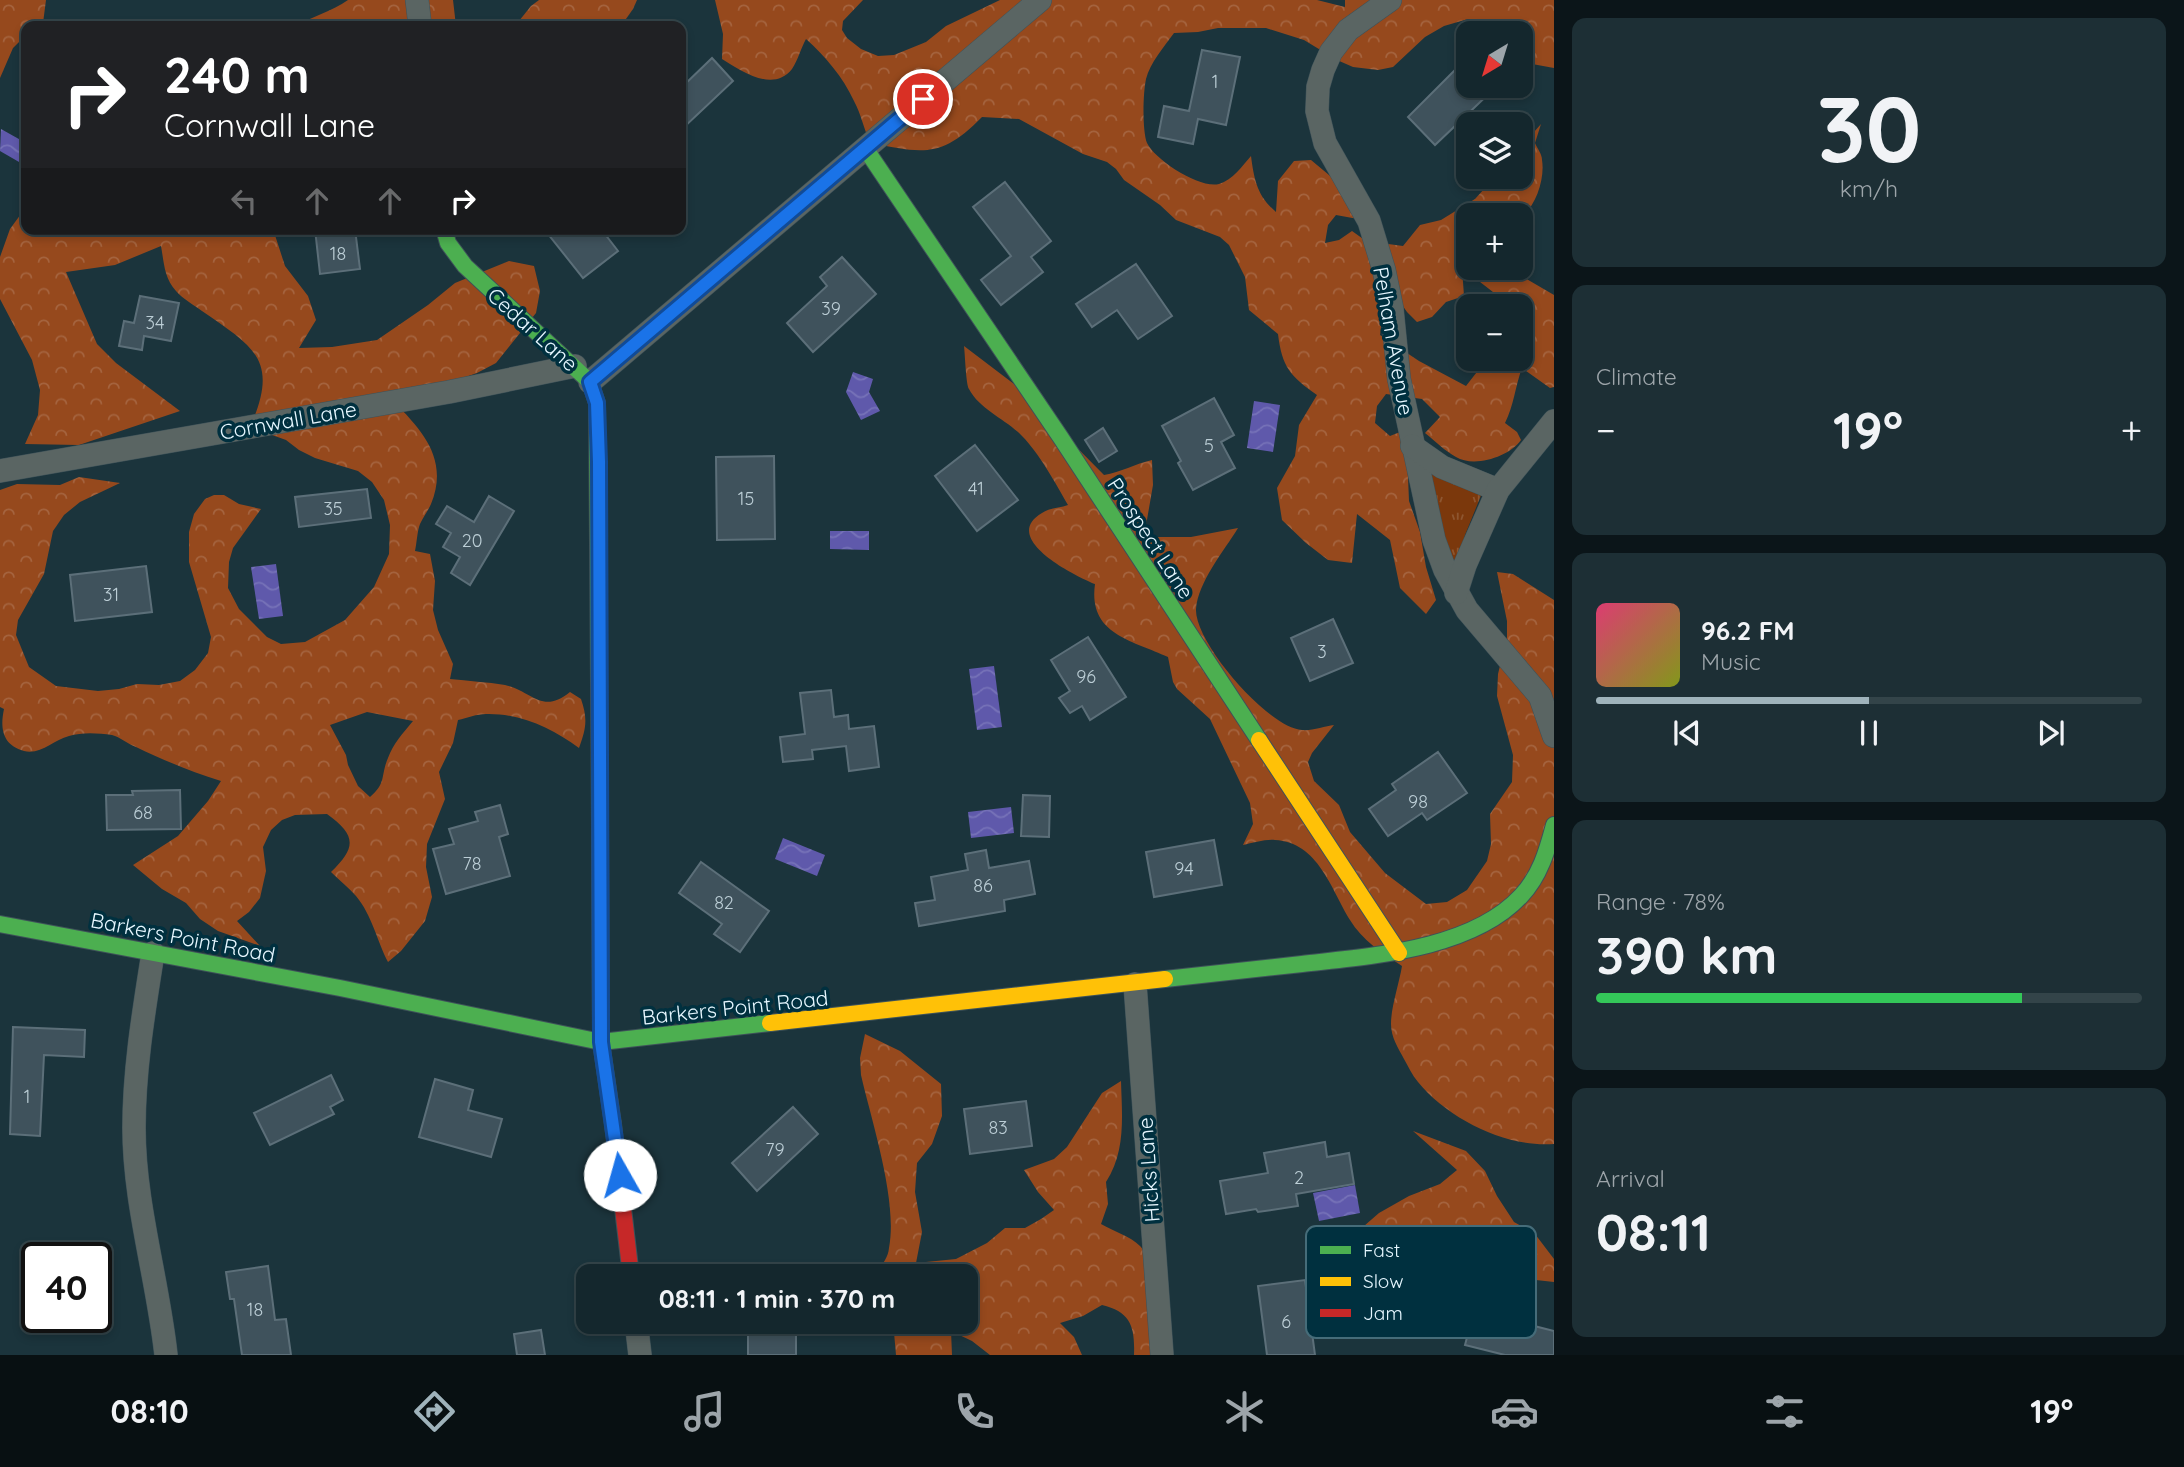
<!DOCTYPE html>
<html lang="en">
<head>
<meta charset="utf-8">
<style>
	:root { --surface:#14272d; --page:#1d2f35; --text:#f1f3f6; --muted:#9da5aa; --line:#334449; --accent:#9fb3bb }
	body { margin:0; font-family:Quicksand,sans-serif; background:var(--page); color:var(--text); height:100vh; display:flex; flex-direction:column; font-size:26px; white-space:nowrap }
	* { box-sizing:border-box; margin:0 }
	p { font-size:23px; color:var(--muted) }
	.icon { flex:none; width:38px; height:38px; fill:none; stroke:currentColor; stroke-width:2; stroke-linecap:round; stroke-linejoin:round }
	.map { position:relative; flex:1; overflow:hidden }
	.drawer { display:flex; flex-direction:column; gap:18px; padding:18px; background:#0b1519; width:630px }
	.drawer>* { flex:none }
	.banner { position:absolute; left:21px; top:21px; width:665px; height:214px; border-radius:14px; box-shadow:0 4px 10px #0003,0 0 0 2px var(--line); background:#202124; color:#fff; overflow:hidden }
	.needle { width:46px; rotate:218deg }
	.tools { position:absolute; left:1456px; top:21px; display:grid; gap:14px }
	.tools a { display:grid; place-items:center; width:77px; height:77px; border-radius:14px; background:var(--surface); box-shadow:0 4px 10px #0003,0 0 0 2px var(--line); font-size:35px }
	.speed { position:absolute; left:21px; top:1242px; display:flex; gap:14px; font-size:35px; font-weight:700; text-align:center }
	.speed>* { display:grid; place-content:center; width:91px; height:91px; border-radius:50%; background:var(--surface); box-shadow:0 4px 10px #0003,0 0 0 2px var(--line); line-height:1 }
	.speed .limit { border:4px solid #111; border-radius:10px; background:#fff; color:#111 }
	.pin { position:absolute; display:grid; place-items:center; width:60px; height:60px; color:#fff; margin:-30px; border:4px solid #fff; border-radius:50%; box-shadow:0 2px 7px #0007 }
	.me { position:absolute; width:77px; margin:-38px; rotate:353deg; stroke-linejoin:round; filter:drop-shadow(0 0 5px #0008) }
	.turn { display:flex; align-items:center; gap:24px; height:147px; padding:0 28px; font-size:32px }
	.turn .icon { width:91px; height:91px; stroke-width:2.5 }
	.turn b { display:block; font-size:49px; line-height:60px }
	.lanes { display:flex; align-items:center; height:66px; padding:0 28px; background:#0003; justify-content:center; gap:35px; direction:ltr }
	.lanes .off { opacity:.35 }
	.big { font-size:52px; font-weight:700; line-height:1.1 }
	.drawer .tile { flex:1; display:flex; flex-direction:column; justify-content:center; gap:10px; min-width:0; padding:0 24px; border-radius:14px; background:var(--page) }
	.drawer .dial { align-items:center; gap:0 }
	.dial b { font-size:91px; line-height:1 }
	.song { display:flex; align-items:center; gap:21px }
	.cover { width:84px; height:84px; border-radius:10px; background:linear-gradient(135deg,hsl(340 70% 55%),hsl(70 70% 35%)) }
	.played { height:7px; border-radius:4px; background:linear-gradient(90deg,var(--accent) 50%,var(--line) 50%) }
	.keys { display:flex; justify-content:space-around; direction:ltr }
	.heat { display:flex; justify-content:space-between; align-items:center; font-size:38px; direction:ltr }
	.charge { height:10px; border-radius:5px; background:linear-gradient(90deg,#34c759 78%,var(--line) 0) }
	.trip { position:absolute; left:576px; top:1264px; width:402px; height:70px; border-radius:14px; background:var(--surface); box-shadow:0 4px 10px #0003,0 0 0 2px var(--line); font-weight:700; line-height:70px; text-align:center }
	.dock { display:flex; height:112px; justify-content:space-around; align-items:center; background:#081012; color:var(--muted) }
	.dock .icon { width:49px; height:49px }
	.dock .selected { color:var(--accent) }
	.dock b { font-size:32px; color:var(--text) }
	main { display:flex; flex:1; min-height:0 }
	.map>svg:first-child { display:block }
</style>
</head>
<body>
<main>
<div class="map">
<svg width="1554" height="1355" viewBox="0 0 1554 1355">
	<defs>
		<pattern id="grass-tufts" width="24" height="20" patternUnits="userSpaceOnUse" patternTransform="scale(1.75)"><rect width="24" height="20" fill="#7b380c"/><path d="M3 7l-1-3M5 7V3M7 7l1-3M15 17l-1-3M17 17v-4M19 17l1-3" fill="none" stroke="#8e5630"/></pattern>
		<pattern id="forest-crowns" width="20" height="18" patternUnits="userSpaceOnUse" patternTransform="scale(1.75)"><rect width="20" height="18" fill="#96491d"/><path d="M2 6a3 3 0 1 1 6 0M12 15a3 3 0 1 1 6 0" fill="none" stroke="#a5643f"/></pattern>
		<pattern id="water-waves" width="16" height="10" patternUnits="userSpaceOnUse" patternTransform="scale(1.75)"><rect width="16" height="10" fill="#5f59ab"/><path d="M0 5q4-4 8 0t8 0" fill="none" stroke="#7672b8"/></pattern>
	</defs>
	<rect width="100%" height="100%" fill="#1b343c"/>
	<polygon fill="url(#grass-tufts)" points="1427,466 1482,493 1465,535 1457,569 1434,525"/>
	<g fill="url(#forest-crowns)" fill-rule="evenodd">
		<polygon points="0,0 46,0 43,23 39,26 26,26 26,35 13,48 0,78"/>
		<path d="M348 0H453L456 26H295C312 17 332 11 348 0Z"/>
		<polygon points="539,0 637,0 633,9 621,26 515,26 531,6"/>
		<path d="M715 0H863L843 21 842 30 847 38 861 49 878 56 894 55 926 42 946 26 1000 0H1317L1345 7V0H1554V68L1521 62V33H1512L1513 25 1493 19H1468L1444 26 1425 37 1393 67 1378 70 1353 67 1337 60 1304 40 1266 28H1218L1198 32 1174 33C1164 47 1150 63 1146 79 1143 93 1142 130 1147 143 1155 160 1200 189 1219 184 1233 180 1242 166 1251 156 1254 179 1257 196 1276 212L1278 181 1294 161 1311 160 1335 180 1358 219 1336 215 1328 225 1325 243 1339 240 1352 231 1366 241 1403 246 1420 225 1441 220 1475 199 1495 177H1521V147L1541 124 1535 143C1537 148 1542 154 1542 160 1545 179 1536 206 1521 217V215H1468V268H1508L1554 295V387L1550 388 1522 368C1515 387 1514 405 1505 423L1517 432 1521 440C1509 457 1474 468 1456 457 1445 451 1435 441 1425 433L1440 417 1422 399 1386 394 1377 406 1375 423 1390 436 1400 432 1407 453 1409 501 1420 532 1426 567 1436 600 1426 614 1400 588 1390 540 1357 514 1352 563 1328 560 1306 543 1282 520 1277 488 1295 456 1299 425 1317 395C1290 376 1282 367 1278 334L1249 310 1245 277 1229 245 1220 237 1176 220 1160 205 1124 180 1116 169 1107 162 1083 154 1019 119 982 117C941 159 923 153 870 143 864 129 861 114 854 101 843 77 825 56 806 39 801 48 798 60 792 69 773 93 741 71 722 59L723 34ZM953 72 912 94 918 77ZM1462 268 1493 292 1496 306H1521V359H1487L1466 386 1419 361 1380 335 1382 318 1400 302 1407 312 1417 322 1432 317 1446 302 1464 296Z"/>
		<path d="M26 207V229H273L285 266 308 296 316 320 299 348 332 347 377 340 428 305 455 283 509 261 534 266 540 291 536 313 496 363 477 373 394 402C423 431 449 460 431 504 428 511 423 517 420 524 417 532 417 542 415 551L430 554 435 581 433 610 438 630 453 664 450 679C468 681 487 682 505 685 532 691 542 715 570 692L581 699C588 719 586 729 579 748 552 728 520 713 486 714 477 714 467 718 458 720L453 743 439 772 445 799 427 844 426 867 432 897 425 921 401 951 388 962C377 941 372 915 356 896 349 888 339 880 331 872 357 847 356 835 327 814L295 815 282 820 271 830 263 847 266 871 260 898 249 912 237 921 260 946 218 931 200 919 186 903 162 889 133 865 178 836 208 801 221 781C192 772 163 760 136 747 128 744 120 737 112 735 98 733 82 732 69 736 53 740 41 755 24 751 2 745 0 728 4 709L0 707V490L17 484 60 485 79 477 120 483 80 502 64 515 53 531 44 574 18 620 16 635 29 667 56 686 98 691 119 689 137 684 159 685 180 681 195 670 208 653 211 637 189 562V532L194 514 205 499 214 495H224L239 504 261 509 233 548 229 562 228 588 239 609 267 637 281 644 305 642 345 620 374 587 389 554 390 525 384 500 372 482 358 471 315 458 299 450 286 440 250 427C280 360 254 347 202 311 194 305 183 299 176 291 164 278 164 262 161 246L115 265 66 272 97 344 116 363 180 411 79 445 25 444 38 415 40 390 32 360 0 299V257L10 229ZM367 712 413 721C403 733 393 744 388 758 380 777 387 782 370 797L358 786 348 765 346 755 330 725Z"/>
		<path d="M964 346 1014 384 1104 475C1121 472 1135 464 1152 460L1153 485 1144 537H1191L1238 528C1224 551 1198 582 1196 609 1194 642 1268 728 1302 730 1312 731 1325 726 1334 725L1312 753 1308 762 1314 781 1339 805 1350 832 1385 873 1426 904 1447 902 1467 890 1487 861 1491 844 1490 814 1512 782 1513 755 1497 696 1498 674 1507 637V621L1497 572 1513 574 1554 600V1144C1507 1148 1448 1119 1418 1082 1412 1075 1408 1066 1404 1059 1398 1048 1391 1037 1391 1024 1391 1007 1399 984 1402 966 1382 953 1362 940 1350 920 1331 889 1318 842 1275 840 1265 839 1253 843 1243 845L1253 824 1250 803 1210 719 1177 689 1173 682 1168 657C1131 640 1088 634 1095 584 1075 576 999 538 1042 513 1049 508 1060 508 1068 505 1056 484 1039 453 1022 436 1006 419 980 410 969 389 966 385 965 354 964 346Z"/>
		<path d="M865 1034 900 1051 941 1084 942 1116 932 1144 917 1163 915 1192 922 1232 916 1263 956 1259 987 1243 1005 1228H1025L1041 1219 1054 1210 1038 1192 1024 1170 1054 1159 1067 1147 1102 1093 1121 1081C1122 1117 1126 1151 1106 1182L1108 1204 1101 1224C1113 1231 1130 1236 1140 1246 1156 1261 1152 1331 1152 1355H1134C1135 1327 1131 1312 1102 1305L1083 1316 1060 1323 1074 1337 1082 1355H990L972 1341 951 1331 952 1355H896L893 1321H966V1276H873C880 1268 888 1259 889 1248 898 1201 872 1123 861 1075L860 1058Z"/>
		<polygon points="1413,1131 1466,1151 1485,1171 1497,1196 1514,1222 1535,1234 1554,1259 1554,1282 1536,1280 1497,1251 1467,1240 1438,1244 1415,1282 1403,1333 1383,1293 1366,1273 1324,1244 1356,1233 1379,1213 1409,1196 1440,1184 1457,1170"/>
	</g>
	<g fill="url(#water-waves)">
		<polygon points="1508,110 1520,124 1492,124"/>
		<polygon points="1,129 26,143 26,166 0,151"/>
		<polygon points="853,372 873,379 869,392 880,411 861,420 846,392"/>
		<polygon points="1254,401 1280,405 1273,452 1247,448"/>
		<polygon points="830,531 869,531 869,550 830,549"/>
		<polygon points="276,564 283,616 259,619 251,567"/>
		<polygon points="994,666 1002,727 977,730 969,669"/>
		<polygon points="1011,807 1014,833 971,838 968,812"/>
		<polygon points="783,838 825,855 817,876 775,859"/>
		<polygon points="1355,1185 1360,1213 1319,1221 1313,1193"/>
	</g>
	<g fill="#3f525c" stroke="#5c6f79" stroke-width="2">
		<polygon points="1202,50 1240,57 1226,125 1198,119 1193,144 1158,137 1164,106 1189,111"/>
		<polygon points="1468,57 1468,86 1497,86 1435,145 1408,117"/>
		<polygon points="712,58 733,81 681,130 681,88"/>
		<polygon points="1005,182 1051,241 1031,257 1043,272 1001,305 981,280 1011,256 973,207"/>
		<polygon points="315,229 355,229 360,269 320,274"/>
		<polygon points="544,229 601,229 618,251 583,278"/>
		<polygon points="842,257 876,294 813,352 787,323 827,286 820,277"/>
		<polygon points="1136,264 1172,316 1138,339 1117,310 1092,327 1076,304"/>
		<polygon points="140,296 179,303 171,341 144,336 142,350 119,346 124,321 134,323"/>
		<polygon points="1214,398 1234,435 1221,442 1235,468 1193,490 1178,463 1181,461 1162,426"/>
		<polygon points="1103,428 1117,451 1099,462 1085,440"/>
		<polygon points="975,445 1018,500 977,531 935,476"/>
		<polygon points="774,456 775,539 717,540 716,457"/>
		<polygon points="367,489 371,518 299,527 295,497"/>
		<polygon points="489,496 514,511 470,585 451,573 460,557 443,547 451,533 436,524 447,506 474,522"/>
		<polygon points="146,566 152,612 75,621 70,575"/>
		<polygon points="1333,619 1353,663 1310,681 1291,638"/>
		<polygon points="1088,637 1126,697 1090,720 1082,706 1070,713 1059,698 1070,691 1051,660"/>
		<polygon points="831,690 834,717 848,715 849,729 874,726 879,767 849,771 846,746 812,750 813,759 783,762 780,737 805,734 800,693"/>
		<polygon points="1438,752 1467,793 1427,820 1422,813 1388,836 1369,809 1396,790 1392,784"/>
		<polygon points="180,790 181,829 107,830 106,795 133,795 132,791"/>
		<polygon points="1023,795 1050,796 1049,837 1021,836"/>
		<polygon points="500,805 508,834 499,837 510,876 446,894 433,849 454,844 449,829 478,821 475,812"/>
		<polygon points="1214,840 1222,885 1154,897 1146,852"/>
		<polygon points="986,850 989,868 1029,861 1035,894 1004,900 1005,911 919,926 915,903 935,900 931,877 968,870 965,854"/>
		<polygon points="701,862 769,911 740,952 714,934 722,924 679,893"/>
		<polygon points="13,1027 85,1030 84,1057 44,1055 40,1136 10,1134"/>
		<polygon points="331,1075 343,1100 330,1107 334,1114 270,1145 254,1113"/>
		<polygon points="435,1079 473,1090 468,1110 502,1119 491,1157 419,1137"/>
		<polygon points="1026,1101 1032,1146 970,1154 964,1109"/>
		<polygon points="793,1107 818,1134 757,1191 732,1163"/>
		<polygon points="1325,1142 1327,1157 1349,1153 1354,1184 1296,1194 1298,1206 1258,1212 1256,1209 1226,1214 1220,1181 1268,1173 1264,1153"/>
		<polygon points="268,1266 275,1320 286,1319 291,1355 242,1355 234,1299 230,1299 226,1272"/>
		<polygon points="1458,1270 1483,1276 1475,1311 1554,1331 1554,1355 1505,1355 1465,1345 1470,1326 1446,1320"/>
		<polygon points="1305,1280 1315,1355 1267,1355 1258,1286"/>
		<polygon points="796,1328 796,1355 748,1355 748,1329"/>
		<polygon points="541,1330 545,1355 517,1355 514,1334"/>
	</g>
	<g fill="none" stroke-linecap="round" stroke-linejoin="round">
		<g stroke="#3e5259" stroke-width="24">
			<g id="street">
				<polyline points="417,0 420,26"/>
				<polyline points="1390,0 1348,30 1331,52 1323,70 1318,87 1317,111 1325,143 1369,221 1384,270 1392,309 1399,379 1434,540 1445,570 1467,610 1540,696 1554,736"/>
				<polyline points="590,382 1040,0"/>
				<polyline points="1412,446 1442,467 1498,490"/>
				<polyline points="0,471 449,392 575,366"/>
				<polyline points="1456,593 1465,565 1498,490 1554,421"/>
				<path d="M153 953C144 1010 134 1069 134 1128 134 1204 158 1280 166 1355"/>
				<polyline points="1135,984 1162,1355"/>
				<polyline points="636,1321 640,1355"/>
			</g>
		</g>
		<g stroke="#3e5259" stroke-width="18">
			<g id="fast">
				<polyline points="865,148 1061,438 1259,740"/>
				<polyline points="444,229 448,243 465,266 590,382 597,403 600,828"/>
				<polyline points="0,924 340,988 601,1042 770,1023"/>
				<path d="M1165 979C1210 974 1256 969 1302 964 1370 956 1471 950 1521 896 1540 876 1547 851 1554 825"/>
			</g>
		</g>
		<g stroke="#3e5259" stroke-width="18">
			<g id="slow">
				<polyline points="1259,740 1399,953"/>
				<polyline points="600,828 601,1042 613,1124"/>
				<polyline points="770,1023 1165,979"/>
			</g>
		</g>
		<g stroke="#3e5259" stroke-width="18">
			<polyline id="jam" points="613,1124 631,1276"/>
		</g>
		<use href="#street" stroke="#5a6563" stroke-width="23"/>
		<use href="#fast" stroke="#4caf50" stroke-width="16"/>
		<use href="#slow" stroke="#ffc107" stroke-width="16"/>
		<use href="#jam" stroke="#c62828" stroke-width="16"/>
	</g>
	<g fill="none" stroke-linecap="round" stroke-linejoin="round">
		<g stroke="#114b97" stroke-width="18">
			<polyline id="route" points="620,1175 601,1042 599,462 597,403 590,382 923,99"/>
		</g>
		<use href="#route" stroke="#1a73e8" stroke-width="12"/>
	</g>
	<g text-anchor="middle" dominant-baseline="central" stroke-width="7" stroke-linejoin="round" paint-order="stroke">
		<g font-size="18" fill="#bcced6">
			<text x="1215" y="81">1</text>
			<text x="338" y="253">18</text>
			<text x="831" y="308">39</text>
			<text x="155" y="322">34</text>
			<text x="1209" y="445">5</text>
			<text x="976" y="488">41</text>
			<text x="746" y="498">15</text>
			<text x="333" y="508">35</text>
			<text x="472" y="540">20</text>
			<text x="111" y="594">31</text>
			<text x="1322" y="651">3</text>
			<text x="1086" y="676">96</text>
			<text x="1418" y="801">98</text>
			<text x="143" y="812">68</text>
			<text x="472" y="863">78</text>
			<text x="1184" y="868">94</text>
			<text x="983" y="885">86</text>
			<text x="724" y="902">82</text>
			<text x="27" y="1096">1</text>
			<text x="998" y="1127">83</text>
			<text x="775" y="1149">79</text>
			<text x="1299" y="1177">2</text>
			<text x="255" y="1309">18</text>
			<text x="1286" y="1321">6</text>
		</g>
		<g font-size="21" fill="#e6f7ff" stroke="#00303f">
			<text transform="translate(533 329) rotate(42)">Cedar Lane</text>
			<text transform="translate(1394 341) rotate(80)">Pelham Avenue</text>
			<text transform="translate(288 420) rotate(-10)">Cornwall Lane</text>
			<text transform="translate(1151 538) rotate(57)">Prospect Lane</text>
			<text transform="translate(183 937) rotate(11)">Barkers Point Road</text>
			<text transform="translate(735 1007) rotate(-6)">Barkers Point Road</text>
			<text transform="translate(1148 1170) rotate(-94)">Hicks Lane</text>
		</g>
	</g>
	<rect x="1306" y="1226" width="230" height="112" rx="10" fill="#00303f" stroke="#456c79" stroke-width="2"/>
	<rect x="1320" y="1246" width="31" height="8" fill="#4caf50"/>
	<rect x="1320" y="1277" width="31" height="9" fill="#ffc107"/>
	<rect x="1320" y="1309" width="31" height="8" fill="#c62828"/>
	<g font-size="19" fill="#e6f7ff">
		<text x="1363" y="1257">Fast</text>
		<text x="1363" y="1288">Slow</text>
		<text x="1363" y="1320">Jam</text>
	</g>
</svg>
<div class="tools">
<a><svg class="needle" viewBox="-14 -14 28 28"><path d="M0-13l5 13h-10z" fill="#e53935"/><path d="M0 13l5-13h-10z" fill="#9da5aa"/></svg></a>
<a><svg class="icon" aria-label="layers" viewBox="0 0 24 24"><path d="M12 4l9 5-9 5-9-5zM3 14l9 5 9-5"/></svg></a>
<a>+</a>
<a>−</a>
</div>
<div class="speed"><div class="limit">40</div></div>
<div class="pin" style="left:923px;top:99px;background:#d93025"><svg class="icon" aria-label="arrive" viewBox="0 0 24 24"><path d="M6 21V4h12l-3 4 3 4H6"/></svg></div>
<svg class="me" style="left:620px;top:1175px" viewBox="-20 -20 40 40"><circle r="19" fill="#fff"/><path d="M0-13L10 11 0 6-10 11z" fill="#1a73e8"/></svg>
<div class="trip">08:11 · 1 min · 370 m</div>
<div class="banner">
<div class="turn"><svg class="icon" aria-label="right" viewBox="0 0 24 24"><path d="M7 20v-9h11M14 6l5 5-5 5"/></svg><div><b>240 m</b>Cornwall Lane</div></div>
<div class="lanes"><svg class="icon off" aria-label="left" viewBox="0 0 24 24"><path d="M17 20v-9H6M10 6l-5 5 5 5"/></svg><svg class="icon off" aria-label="ahead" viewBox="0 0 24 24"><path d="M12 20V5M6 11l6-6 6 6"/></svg><svg class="icon off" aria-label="ahead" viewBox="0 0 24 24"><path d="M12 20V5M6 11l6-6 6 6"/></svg><svg class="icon" aria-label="right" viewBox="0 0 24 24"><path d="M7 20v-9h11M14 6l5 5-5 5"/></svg></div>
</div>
</div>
<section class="drawer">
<div class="tile dial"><b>30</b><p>km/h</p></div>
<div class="tile"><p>Climate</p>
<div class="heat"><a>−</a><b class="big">19°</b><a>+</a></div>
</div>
<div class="tile">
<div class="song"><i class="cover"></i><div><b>96.2 FM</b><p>Music</p></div></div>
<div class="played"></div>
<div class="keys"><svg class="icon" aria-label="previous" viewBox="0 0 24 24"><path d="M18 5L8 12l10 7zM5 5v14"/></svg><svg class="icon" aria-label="pause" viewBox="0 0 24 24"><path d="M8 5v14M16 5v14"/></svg><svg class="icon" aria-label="next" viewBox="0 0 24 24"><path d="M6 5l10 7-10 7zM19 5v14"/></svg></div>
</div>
<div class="tile"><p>Range · 78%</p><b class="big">390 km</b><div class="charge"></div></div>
<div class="tile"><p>Arrival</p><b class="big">08:11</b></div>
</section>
</main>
<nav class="dock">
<b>08:10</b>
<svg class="icon selected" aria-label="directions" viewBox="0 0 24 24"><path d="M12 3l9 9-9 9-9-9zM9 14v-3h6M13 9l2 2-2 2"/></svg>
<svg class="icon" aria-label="music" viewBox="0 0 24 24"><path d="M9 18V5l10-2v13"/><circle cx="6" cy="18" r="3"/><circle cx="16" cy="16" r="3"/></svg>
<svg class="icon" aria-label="phone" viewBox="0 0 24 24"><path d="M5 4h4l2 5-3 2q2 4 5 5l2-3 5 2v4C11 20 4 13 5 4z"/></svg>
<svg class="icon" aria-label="climate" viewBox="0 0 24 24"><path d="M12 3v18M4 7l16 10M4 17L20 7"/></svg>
<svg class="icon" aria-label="car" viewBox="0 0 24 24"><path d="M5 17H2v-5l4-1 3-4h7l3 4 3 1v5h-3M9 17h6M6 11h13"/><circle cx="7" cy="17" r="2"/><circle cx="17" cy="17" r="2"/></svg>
<svg class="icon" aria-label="filters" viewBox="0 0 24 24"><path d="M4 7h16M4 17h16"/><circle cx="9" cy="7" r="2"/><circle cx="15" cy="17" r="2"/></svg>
<b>19°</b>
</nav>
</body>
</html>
